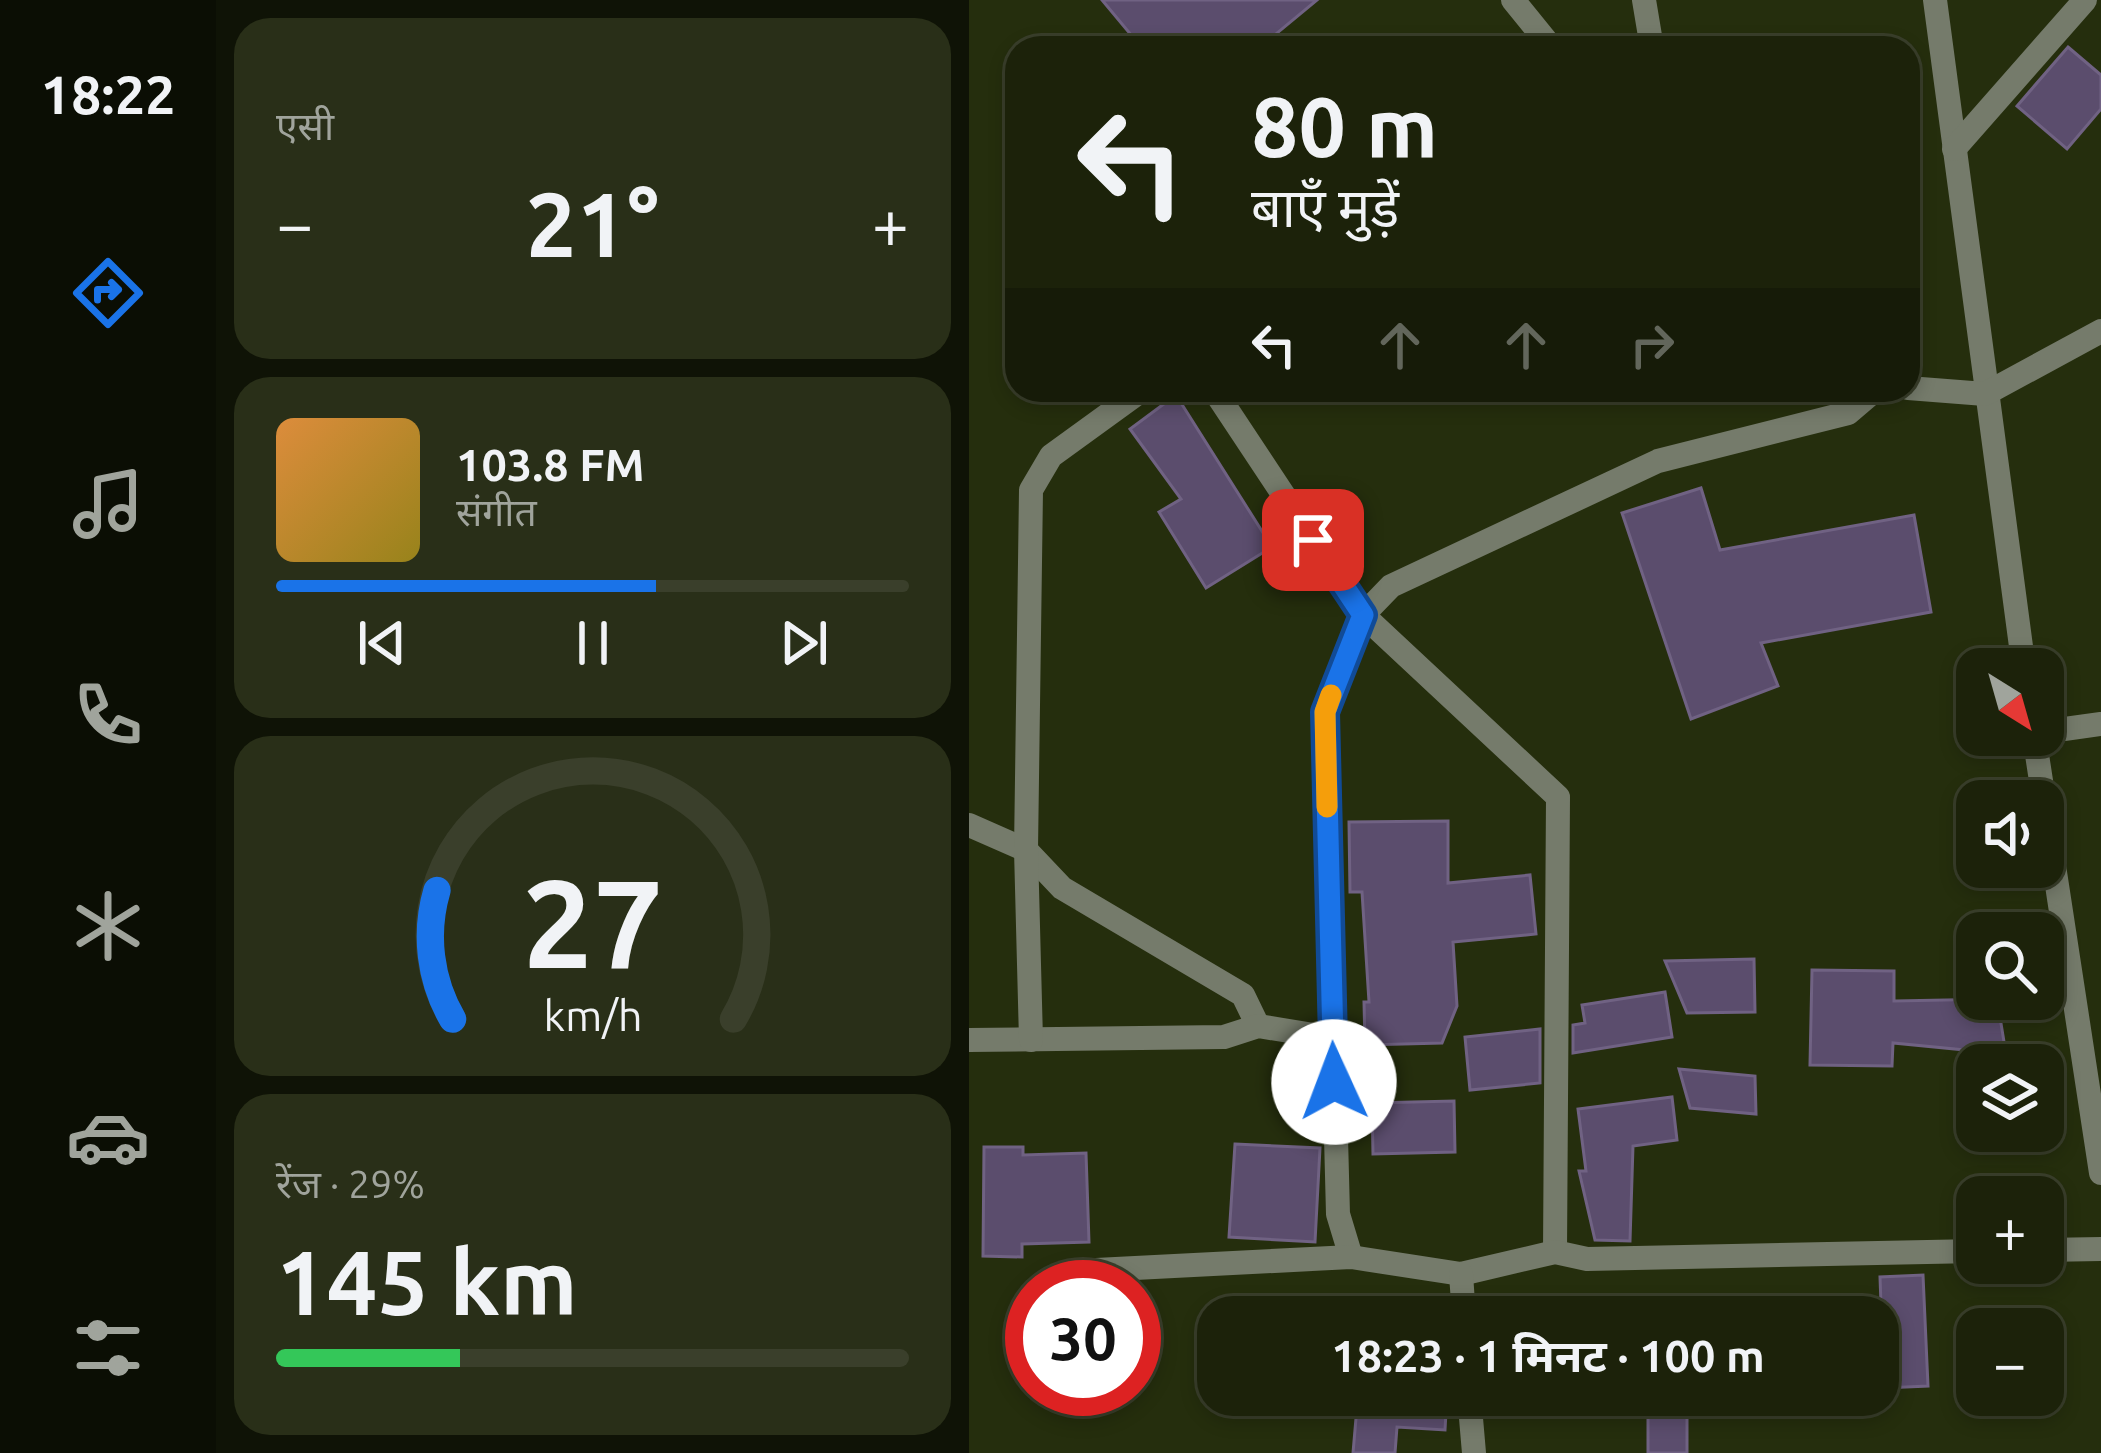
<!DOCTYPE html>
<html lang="hi">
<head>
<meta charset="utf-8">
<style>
	:root { --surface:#1c220a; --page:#292f18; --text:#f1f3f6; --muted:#a0a49c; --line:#3a3f2b; --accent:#1a73e8 }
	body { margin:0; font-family:Ubuntu,"Noto Sans Devanagari",sans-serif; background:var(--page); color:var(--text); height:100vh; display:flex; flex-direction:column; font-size:45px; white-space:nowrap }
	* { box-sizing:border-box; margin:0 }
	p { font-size:39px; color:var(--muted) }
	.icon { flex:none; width:66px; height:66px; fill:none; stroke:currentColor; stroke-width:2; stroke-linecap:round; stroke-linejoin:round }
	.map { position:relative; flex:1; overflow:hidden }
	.details { display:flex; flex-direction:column; gap:18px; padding:18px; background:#0f1306; width:753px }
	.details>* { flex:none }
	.hud { position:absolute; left:36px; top:36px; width:915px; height:366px; border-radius:36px; box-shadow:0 6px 18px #0003,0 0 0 3px var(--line); background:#1c220a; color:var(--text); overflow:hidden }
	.needle { width:78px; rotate:143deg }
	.buttons { position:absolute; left:987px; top:648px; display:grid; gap:24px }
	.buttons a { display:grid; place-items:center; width:108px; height:108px; border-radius:24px; background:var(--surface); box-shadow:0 6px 18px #0003,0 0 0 3px var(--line); font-size:60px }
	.speed { position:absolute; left:36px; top:1260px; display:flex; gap:24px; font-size:60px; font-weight:700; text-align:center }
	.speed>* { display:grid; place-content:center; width:156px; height:156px; border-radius:50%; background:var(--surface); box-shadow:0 6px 18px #0003,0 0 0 3px var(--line); line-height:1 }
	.speed .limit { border:18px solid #d22; background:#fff; color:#111 }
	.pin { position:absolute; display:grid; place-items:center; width:102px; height:102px; color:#fff; margin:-51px; border-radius:24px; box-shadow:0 6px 18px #0006 }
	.me { position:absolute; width:132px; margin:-66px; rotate:358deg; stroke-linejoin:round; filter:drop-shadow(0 0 9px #0008) }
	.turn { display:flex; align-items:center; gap:42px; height:252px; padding:0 48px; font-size:54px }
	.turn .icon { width:156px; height:156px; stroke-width:2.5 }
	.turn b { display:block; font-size:84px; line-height:102px }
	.lanes { display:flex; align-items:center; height:114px; padding:0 48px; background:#0003; justify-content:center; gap:60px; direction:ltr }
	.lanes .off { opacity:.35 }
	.big { font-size:90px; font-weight:700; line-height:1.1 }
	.details .widget { flex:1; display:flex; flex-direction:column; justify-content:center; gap:18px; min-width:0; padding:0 42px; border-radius:36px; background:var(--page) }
	.details .dial { align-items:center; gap:0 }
	.dial svg { height:312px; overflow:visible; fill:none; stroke:var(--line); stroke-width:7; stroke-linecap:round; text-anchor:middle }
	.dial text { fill:var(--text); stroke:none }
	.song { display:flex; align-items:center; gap:36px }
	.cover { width:144px; height:144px; border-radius:18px; background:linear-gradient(135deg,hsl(30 70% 55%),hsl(50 70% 35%)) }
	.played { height:12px; border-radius:6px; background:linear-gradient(90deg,var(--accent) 60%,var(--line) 60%) }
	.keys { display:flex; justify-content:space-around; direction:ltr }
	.heat { display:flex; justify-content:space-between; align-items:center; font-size:66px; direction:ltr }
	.charge { height:18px; border-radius:9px; background:linear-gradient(90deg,#34c759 29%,var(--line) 0) }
	.trip { position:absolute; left:228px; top:1296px; width:702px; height:120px; border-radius:36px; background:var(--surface); box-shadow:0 6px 18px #0003,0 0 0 3px var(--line); font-weight:700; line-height:120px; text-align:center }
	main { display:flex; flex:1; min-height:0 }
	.menu { display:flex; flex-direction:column; width:216px; justify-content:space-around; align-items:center; background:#0b0e04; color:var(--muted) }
	.menu .icon { width:84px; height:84px }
	.menu .selected { color:var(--accent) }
	.menu b { font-size:54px; color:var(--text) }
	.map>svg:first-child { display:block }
</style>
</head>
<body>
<main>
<nav class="menu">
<b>18:22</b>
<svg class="icon selected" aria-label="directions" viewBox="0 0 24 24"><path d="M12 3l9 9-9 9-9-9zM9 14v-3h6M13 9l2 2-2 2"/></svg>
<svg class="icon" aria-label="music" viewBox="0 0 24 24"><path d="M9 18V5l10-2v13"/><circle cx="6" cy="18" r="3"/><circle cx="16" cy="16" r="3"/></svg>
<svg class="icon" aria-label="phone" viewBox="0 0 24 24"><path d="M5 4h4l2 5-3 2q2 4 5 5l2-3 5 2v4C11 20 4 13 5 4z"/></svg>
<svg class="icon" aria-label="climate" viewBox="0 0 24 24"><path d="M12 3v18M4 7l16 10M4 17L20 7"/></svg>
<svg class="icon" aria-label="car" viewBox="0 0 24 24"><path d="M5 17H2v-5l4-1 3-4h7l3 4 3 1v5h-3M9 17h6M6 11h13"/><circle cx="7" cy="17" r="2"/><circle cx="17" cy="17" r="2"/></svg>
<svg class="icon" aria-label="filters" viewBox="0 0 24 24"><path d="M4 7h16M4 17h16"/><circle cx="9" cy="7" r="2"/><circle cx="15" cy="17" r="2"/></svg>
</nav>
<section class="details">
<div class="widget"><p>एसी</p>
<div class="heat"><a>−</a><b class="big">21°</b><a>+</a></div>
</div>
<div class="widget">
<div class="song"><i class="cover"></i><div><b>103.8 FM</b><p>संगीत</p></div></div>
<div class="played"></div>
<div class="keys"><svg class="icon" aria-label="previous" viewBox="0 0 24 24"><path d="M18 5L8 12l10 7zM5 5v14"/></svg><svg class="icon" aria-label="pause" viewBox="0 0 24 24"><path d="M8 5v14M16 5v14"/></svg><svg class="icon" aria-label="next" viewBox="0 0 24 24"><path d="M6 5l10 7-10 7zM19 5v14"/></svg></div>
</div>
<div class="widget dial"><svg viewBox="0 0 100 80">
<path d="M14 69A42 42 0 1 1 86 69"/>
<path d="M14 69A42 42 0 0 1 10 36" stroke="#1a73e8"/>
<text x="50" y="56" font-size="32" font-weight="700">27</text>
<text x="50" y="72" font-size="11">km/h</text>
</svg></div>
<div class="widget"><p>रेंज · 29%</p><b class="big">145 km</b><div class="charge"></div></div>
</section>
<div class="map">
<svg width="1132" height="1453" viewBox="0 0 1132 1453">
	<rect width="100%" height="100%" fill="#252e0d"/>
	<g fill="#5b4d6d" stroke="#706283" stroke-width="3">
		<polygon points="133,0 348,0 290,48 173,48"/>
		<polygon points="1099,47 1132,75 1132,109 1098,149 1048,106"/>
		<polygon points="207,395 303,547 237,588 190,512 212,499 161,429"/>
		<polygon points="732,488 751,550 945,515 962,612 792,643 809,686 722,719 653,513"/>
		<polygon points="479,821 479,883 561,875 567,934 484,942 488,1006 473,1043 396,1045 395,1002 400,1002 393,892 381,892 380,822"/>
		<polygon points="785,959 786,1012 718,1013 696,961"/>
		<polygon points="843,970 925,971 925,1001 1028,999 1037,1054 924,1043 923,1066 841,1065"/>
		<polygon points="696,992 703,1037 604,1053 604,1025 616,1023 613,1005"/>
		<polygon points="571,1029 571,1083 501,1090 496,1037"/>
		<polygon points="710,1069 786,1076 787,1114 721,1108"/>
		<polygon points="703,1097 708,1140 664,1146 661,1241 626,1240 610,1171 617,1171 609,1109"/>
		<polygon points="485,1101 486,1152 404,1154 403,1103"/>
		<polygon points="266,1144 351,1148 346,1242 260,1237"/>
		<polygon points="15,1147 54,1147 54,1155 117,1153 120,1242 53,1244 53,1257 14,1256"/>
		<polygon points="954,1275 959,1386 915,1388 911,1277"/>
		<polygon points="389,1395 478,1395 476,1430 428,1427 426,1453 384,1453"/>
		<rect x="679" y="1395" width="39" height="58"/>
	</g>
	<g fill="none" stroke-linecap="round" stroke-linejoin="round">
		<g stroke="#757b6b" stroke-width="24">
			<polyline points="544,0 583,48"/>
			<polyline points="675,0 683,48"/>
			<polyline points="966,0 1055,669"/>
			<polyline points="985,149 1116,0"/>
			<polyline points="939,388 1016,394 1132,331"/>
			<polyline points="245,390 394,615 589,797 586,1252"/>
			<polyline points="1074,732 1132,724"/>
			<polyline points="1065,735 1132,1173"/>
			<polyline points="0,825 57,850 93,888 274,995 289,1026"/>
			<polyline points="0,1040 255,1037 289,1026 363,1038"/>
			<polyline points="62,1040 57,850 62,490 82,456 173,390"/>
			<polyline points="1074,1250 1132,1249"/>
			<polyline points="382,1257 369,1214 356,712 394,615 422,586 689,461 879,413 906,390"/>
			<polyline points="127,1270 382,1257 492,1274 586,1252 618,1259 1008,1251"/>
			<polyline points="492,1274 495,1317"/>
			<polyline points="500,1395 505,1453"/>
		</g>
	</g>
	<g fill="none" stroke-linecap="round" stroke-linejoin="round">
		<g stroke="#114b97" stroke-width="30">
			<polyline id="route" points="344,540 394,615 356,712 365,1082"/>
		</g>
		<use href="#route" stroke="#1a73e8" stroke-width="21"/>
		<polyline stroke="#f59e0b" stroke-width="21" points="358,807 356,712 362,695"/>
	</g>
</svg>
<div class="buttons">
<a><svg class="needle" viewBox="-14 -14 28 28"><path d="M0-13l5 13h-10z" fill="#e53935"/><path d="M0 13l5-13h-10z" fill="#a0a49c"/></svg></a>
<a><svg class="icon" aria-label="sound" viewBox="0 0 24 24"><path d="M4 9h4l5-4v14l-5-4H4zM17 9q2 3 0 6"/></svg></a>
<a><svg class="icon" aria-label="search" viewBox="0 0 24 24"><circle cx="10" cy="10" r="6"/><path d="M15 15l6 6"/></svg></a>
<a><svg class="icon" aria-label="layers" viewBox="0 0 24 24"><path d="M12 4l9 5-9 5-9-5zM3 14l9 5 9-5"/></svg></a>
<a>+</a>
<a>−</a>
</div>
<div class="speed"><div class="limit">30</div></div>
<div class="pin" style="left:344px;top:540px;background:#d93025"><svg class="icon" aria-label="arrive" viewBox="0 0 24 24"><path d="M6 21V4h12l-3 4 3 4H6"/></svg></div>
<svg class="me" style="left:365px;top:1082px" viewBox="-20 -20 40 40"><circle r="19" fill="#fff"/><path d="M0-13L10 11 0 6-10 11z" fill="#1a73e8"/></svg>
<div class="trip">18:23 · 1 मिनट · 100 m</div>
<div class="hud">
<div class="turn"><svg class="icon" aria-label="left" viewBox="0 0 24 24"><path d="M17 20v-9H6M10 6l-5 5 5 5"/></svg><div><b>80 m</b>बाएँ मुड़ें</div></div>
<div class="lanes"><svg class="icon" aria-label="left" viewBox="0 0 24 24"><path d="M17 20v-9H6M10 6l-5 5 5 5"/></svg><svg class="icon off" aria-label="ahead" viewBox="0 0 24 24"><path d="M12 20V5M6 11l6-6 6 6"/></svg><svg class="icon off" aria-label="ahead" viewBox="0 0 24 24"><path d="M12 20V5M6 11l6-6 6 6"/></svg><svg class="icon off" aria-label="right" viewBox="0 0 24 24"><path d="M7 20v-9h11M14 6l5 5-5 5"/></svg></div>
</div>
</div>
</main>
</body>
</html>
